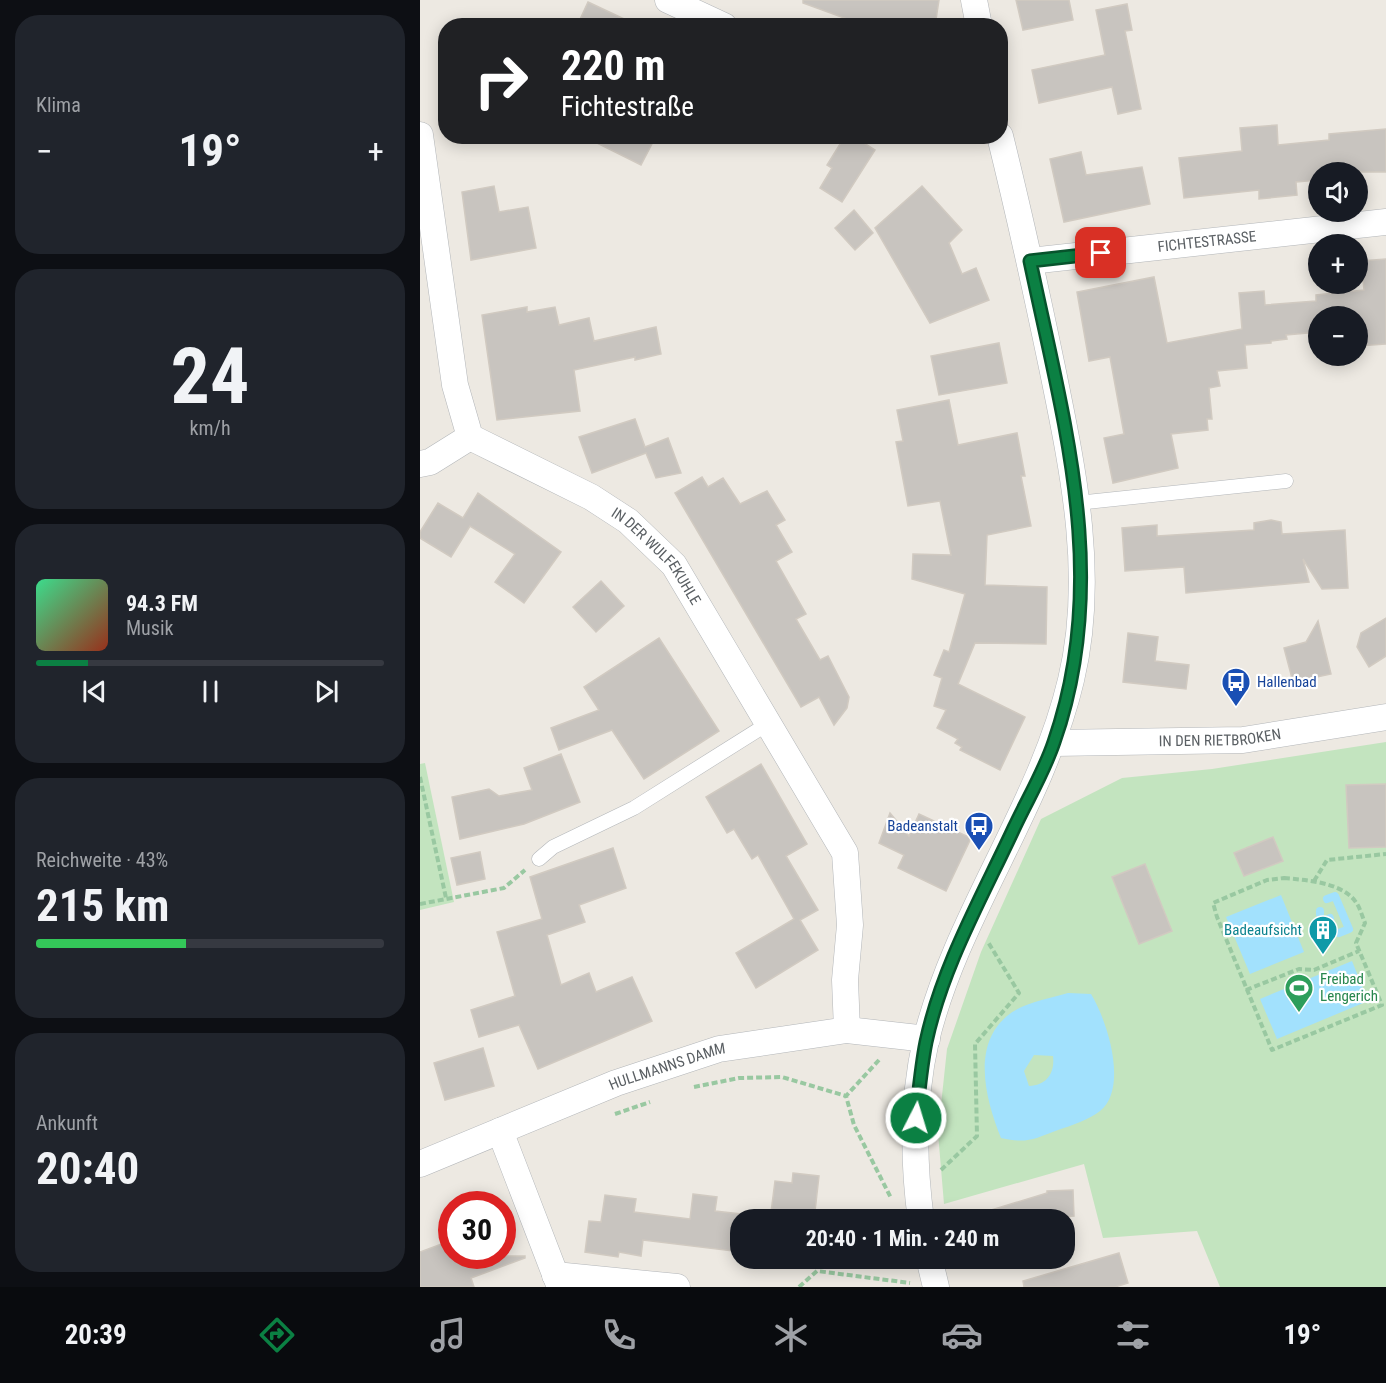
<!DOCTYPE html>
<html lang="de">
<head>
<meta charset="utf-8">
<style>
	:root { --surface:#171b24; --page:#20242c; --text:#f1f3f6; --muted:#9ea1a6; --line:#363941; --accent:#0b8043 }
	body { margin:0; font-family:"Roboto Condensed",sans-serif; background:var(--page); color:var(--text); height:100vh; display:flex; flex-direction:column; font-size:22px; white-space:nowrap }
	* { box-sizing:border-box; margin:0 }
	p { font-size:20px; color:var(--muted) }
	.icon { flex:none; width:33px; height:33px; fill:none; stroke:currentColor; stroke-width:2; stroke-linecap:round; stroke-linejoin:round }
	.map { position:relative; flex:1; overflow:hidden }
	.side { display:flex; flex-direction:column; gap:15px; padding:15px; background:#0d0f14; width:420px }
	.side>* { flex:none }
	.top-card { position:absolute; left:18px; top:18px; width:570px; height:126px; border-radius:24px; box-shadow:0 3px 15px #0003; background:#202124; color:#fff; overflow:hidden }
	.fabs { position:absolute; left:888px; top:162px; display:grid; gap:12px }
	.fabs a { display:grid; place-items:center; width:60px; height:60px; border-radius:50%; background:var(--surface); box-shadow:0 3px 15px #0003; font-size:30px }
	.speed { position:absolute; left:18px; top:1191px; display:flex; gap:12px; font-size:30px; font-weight:700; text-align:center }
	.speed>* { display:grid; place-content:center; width:78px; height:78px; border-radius:50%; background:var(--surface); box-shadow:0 3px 15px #0003; line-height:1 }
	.speed .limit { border:9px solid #d22; background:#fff; color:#111 }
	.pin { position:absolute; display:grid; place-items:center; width:51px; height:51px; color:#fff; margin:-26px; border-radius:12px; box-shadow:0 3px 9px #0006 }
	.me { position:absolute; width:66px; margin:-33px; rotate:5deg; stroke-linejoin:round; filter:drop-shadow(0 0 4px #0008) }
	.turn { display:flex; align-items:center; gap:21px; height:126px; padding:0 24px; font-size:27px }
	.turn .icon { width:78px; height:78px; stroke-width:2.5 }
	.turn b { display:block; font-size:42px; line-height:51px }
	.big { font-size:45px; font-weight:700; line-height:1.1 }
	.side .widget { flex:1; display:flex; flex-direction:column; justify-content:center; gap:9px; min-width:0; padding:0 21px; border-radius:24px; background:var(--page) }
	.side .dial { align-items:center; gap:0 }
	.dial b { font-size:78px; line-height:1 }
	.song { display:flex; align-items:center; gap:18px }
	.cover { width:72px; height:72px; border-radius:9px; background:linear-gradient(135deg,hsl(150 70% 55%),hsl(10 70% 35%)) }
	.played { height:6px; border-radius:3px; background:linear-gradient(90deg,var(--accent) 15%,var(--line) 15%) }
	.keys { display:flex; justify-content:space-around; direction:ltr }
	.heat { display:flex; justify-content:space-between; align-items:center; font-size:33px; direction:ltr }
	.charge { height:9px; border-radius:4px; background:linear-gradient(90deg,#34c759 43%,var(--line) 0) }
	.trip { position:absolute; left:310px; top:1209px; width:345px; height:60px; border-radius:24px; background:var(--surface); box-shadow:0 3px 15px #0003; font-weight:700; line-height:60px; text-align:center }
	.tabs { display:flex; height:96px; justify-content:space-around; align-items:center; background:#090b0e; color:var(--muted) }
	.tabs .icon { width:42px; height:42px }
	.tabs .current { color:var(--accent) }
	.tabs b { font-size:27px; color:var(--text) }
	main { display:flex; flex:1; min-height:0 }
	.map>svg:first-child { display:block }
</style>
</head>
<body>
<main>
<section class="side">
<div class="widget"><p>Klima</p>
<div class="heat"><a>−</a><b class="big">19°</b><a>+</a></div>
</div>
<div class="widget dial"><b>24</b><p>km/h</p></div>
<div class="widget">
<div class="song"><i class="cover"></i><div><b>94.3 FM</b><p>Musik</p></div></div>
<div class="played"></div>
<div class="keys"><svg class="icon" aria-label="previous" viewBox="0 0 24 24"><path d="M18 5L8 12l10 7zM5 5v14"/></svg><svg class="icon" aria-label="pause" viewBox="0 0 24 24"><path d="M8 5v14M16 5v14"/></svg><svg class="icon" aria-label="next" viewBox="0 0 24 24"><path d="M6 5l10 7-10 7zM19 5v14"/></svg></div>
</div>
<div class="widget"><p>Reichweite · 43%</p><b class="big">215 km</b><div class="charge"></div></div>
<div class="widget"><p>Ankunft</p><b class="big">20:40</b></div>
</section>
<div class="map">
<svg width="966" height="1287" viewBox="0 0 966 1287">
	<rect width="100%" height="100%" fill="#ede9e2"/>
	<g fill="#c3e4bf">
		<polygon points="966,742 966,1287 800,1287 777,1231 683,1238 664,1164 524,1204 518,1133 527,1049 561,952 621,819 702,778 792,769"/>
		<polygon points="5,763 34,902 0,910 0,764"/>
	</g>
	<g fill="#a2e1fd" fill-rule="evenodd">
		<polygon points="861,895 884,952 830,974 806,917"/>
		<polygon points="932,961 948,1001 857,1039 840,999"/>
		<path d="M648 993 671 994C687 1020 709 1088 680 1111 670 1119 651 1126 638 1130 614 1139 607 1144 581 1138 566 1101 551 1046 587 1016 604 1002 628 999 648 993ZM614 1055 633 1056C635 1073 627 1085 609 1086L604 1071Z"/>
	</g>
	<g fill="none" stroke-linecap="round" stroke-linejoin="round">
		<g stroke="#a2e1fd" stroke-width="8">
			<polyline points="907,899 915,896 929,929 919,933"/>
			<polyline points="900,911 900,914"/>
			<polyline points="906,920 910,918"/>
			<polyline points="905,926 908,930"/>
		</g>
	</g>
	<g fill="#c8c4bf" stroke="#d1cac1" stroke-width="1.5">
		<polygon points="383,0 519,0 515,26 446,26 383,3"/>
		<polygon points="596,0 649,0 653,20 603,30"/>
		<polygon points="168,2 219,26 157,26"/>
		<polygon points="707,4 712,30 705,31 721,109 698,114 692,87 619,103 612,70 685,55 676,10"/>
		<polygon points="857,125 858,145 909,140 909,134 966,129 966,172 898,172 898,180 876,182 877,195 839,199 839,190 764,198 759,158 822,151 820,128"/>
		<polygon points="163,136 236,136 221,165"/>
		<polygon points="425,136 433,136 455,150 422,202 400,188 412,168 407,165"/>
		<polygon points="661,152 666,175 722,167 730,204 644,222 630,159"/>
		<polygon points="74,186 79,212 108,207 116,248 51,260 42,192"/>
		<polygon points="502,186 542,230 529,243 542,274 556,268 569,300 510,323 455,228"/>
		<polygon points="434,210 453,233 435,250 415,228"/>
		<polygon points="966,259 966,344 938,346 938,316 898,316 898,332 866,335 867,339 851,341 851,343 825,345 827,368 797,371 800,386 789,388 792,419 787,419 788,430 751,434 758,468 693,483 684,438 704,434 690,357 669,361 657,292 734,277 747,343 822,329 819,293 844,291 845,305 896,301 896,295 944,290 941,261"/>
		<polygon points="107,307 107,312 135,307 139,325 169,318 174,341 236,327 241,354 215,360 215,357 154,370 160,411 77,420 62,315"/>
		<polygon points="579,343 587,383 519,395 511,356"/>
		<polygon points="529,400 538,445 597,433 605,476 601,476 611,526 567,535 565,585 627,587 626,644 555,643 538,684 605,717 580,770 540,750 542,747 535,743 538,739 517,728 526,710 514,706 522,678 514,675 524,650 529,652 545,594 492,579 493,554 531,555 520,501 488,506 476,442 483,441 477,410"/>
		<polygon points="215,419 225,447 248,438 261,473 236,478 226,453 172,473 159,437"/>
		<polygon points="282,477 288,487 303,478 320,504 347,491 365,520 356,525 372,552 356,561 386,614 376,619 400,660 408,656 429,697 427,708 414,725 399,697 381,707 255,493"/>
		<polygon points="58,493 141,552 104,603 75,582 95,554 50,526 31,557 0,538 0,532 18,503 43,518"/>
		<polygon points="851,520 861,522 862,534 925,530 928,588 902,589 883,559 889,582 766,593 764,567 705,571 702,528 737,525 737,536 834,530 834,523"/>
		<polygon points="181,581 204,606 176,632 153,607"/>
		<polygon points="966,618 966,656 949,667 937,647 941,633"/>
		<polygon points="898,621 911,674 873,682 864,648 886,642"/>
		<polygon points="708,633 738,637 735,661 769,665 766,689 703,682"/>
		<polygon points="239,638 299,731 224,779 192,730 139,750 131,728 179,710 164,687"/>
		<polygon points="141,754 160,802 104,824 40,839 32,797 69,789 79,796 112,790 104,768"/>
		<polygon points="341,764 387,844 366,856 398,910 380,920 398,950 336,988 316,953 374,919 338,855 332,859 314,829 307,833 286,797"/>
		<polygon points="966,784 966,847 929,848 926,785"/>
		<polygon points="470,813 489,836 499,814 551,838 526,891 478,868 484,855 459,843"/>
		<polygon points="853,837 863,861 824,876 814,853"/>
		<polygon points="193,848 206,888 159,905 165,922 127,935 141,985 169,973 176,992 212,977 232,1021 118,1069 99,1025 59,1037 51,1010 95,996 77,932 122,919 110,877"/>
		<polygon points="60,852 65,879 37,885 31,858"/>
		<polygon points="725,864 752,931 719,944 692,877"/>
		<polygon points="63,1048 74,1086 25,1100 14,1063"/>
		<polygon points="373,1173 399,1176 394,1220 350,1220 355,1181 372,1183"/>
		<polygon points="653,1190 654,1216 630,1218 631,1220 559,1220 558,1214 627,1193 627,1191"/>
		<polygon points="273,1194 297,1197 295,1211 321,1214 321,1252 223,1240 221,1256 199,1252 198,1257 165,1252 169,1221 181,1222 185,1195 216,1199 214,1212 270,1219"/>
		<polygon points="32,1240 32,1256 105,1256 105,1258 51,1278 54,1287 0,1287 0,1252"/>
		<polygon points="699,1253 708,1283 695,1287 604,1287 603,1281"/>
	</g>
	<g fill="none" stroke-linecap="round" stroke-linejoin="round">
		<g stroke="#b3b6b9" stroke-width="15">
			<g id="lane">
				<polyline points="657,503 866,481"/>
				<polyline points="119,859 133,847 214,808 349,723"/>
			</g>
		</g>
		<g stroke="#b3b6b9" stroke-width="27">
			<g id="street">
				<polyline points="248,0 304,26"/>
				<polyline points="554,0 559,26"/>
				<path id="s1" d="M0 135 35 385 50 437 171 497 208 521 254 565 425 853 430 925 425 980 427 1030"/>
				<path id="s2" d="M610 261 966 222"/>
				<polyline points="0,464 10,462 50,437"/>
				<path id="s3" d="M634 743 823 740 966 717"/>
				<polyline points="80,1131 140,1287"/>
				<path id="s4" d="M0 1164 196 1083 299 1049 427 1030 507 1039"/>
				<path d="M501 1220C493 1161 493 1097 506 1040 537 914 621 807 651 680 676 576 653 470 632 367 616 290 599 213 580 136"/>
				<polyline points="509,1258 516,1287"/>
				<polyline points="135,1275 257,1287"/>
			</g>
		</g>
		<g stroke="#99c8a1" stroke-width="4" stroke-dasharray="6 3" stroke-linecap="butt">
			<polyline points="0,777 26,898"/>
			<path d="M864 878C885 880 921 882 935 901 940 907 942 916 945 923L936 943 962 1005 852 1050 797 917 793 903 847 880Z"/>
			<polyline points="894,881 907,860 966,854"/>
			<polyline points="0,904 84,888 105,870"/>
			<polyline points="826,990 879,969 894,970 939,951"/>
			<polyline points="459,1060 426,1096 434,1125 471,1198"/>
			<polyline points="274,1087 319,1078 362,1077 426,1096"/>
			<polyline points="195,1114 230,1102"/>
			<polyline points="521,1170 557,1136 555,1044 599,993 568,942"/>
			<polyline points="379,1287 397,1271 490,1283"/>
		</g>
		<use href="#lane" stroke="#fff" stroke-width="14"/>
		<use href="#street" stroke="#fff" stroke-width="26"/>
	</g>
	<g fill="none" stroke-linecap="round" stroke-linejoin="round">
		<g stroke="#07532c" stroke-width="15">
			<path id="route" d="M496 1118C499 1092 501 1067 506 1042 522 967 562 897 594 828 607 800 624 772 634 742 691 579 644 423 610 261L681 253"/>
		</g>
		<use href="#route" stroke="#0b8043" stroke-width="10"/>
	</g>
	<defs>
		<g id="bus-pin" transform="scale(1.5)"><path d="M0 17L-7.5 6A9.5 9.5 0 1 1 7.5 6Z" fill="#1a4fb4" stroke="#fff"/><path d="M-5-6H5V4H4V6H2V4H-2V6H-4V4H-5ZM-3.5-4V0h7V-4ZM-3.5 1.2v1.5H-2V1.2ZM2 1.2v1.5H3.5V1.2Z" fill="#fff"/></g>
		<g id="building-pin" transform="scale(1.5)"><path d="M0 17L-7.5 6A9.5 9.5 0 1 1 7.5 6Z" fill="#0f9aa8" stroke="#fff"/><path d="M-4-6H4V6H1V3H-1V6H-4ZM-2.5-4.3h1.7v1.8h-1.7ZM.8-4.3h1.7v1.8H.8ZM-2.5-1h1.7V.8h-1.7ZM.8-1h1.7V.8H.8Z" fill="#fff"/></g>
		<g id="stadium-pin" transform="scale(1.5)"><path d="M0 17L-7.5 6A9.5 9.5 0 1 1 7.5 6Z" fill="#2e9e5b" stroke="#fff"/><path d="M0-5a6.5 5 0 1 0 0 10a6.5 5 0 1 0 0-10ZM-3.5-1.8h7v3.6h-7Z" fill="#fff"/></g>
	</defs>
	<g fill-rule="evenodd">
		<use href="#bus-pin" x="816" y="682"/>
		<use href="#bus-pin" x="559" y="826"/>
		<use href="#building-pin" x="903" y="930"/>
		<use href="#stadium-pin" x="879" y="988"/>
	</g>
	<g text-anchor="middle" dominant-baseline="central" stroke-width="4.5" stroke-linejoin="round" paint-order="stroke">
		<g font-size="15" fill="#5a5f63" stroke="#fff">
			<text stroke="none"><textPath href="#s2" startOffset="178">FICHTESTRASSE</textPath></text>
			<text stroke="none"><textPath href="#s1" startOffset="531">IN DER WULFEKUHLE</textPath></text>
			<text stroke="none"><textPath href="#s3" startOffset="166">IN DEN RIETBROKEN</textPath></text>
			<text stroke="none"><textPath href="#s4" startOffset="266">HULLMANNS DAMM</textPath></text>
		</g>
		<g font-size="15" fill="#164399" stroke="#fff" text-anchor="start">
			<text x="837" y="682">Hallenbad</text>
			<text x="538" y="826" text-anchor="end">Badeanstalt</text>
		</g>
		<g font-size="15" fill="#0d838f" stroke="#fff" text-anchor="end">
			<text x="882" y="930">Badeaufsicht</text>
		</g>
		<g font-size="15" fill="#27864d" stroke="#fff" text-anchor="start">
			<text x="900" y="979">Freibad<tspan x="900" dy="17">Lengerich</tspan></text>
		</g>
	</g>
</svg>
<div class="fabs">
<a><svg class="icon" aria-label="sound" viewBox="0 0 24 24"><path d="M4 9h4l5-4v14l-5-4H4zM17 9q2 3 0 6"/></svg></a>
<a>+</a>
<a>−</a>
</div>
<div class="speed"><div class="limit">30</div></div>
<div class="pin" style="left:681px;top:253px;background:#d93025"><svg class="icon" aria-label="arrive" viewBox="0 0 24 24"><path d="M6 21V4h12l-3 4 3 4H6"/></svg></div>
<svg class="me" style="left:496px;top:1118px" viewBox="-20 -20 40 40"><circle r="17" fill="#0b8043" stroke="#fff" stroke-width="3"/><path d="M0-11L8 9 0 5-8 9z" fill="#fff"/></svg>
<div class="trip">20:40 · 1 Min. · 240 m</div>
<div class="top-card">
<div class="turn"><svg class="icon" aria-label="right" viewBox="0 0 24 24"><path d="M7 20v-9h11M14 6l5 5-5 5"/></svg><div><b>220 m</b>Fichtestraße</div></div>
</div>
</div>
</main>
<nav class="tabs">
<b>20:39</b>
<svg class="icon current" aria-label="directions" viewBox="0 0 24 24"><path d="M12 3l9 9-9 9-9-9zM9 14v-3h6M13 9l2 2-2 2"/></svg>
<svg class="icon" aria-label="music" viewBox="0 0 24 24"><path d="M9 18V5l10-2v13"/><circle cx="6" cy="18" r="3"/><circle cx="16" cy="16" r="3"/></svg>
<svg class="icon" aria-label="phone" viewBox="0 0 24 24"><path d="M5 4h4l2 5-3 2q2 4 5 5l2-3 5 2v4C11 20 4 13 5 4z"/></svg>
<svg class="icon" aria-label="climate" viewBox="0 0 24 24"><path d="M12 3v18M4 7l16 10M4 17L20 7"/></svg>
<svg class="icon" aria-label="car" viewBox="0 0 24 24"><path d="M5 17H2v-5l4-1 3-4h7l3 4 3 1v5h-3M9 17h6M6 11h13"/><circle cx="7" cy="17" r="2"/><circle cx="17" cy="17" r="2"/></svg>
<svg class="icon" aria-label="filters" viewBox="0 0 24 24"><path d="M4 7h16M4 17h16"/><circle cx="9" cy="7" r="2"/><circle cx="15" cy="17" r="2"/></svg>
<b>19°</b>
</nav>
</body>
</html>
